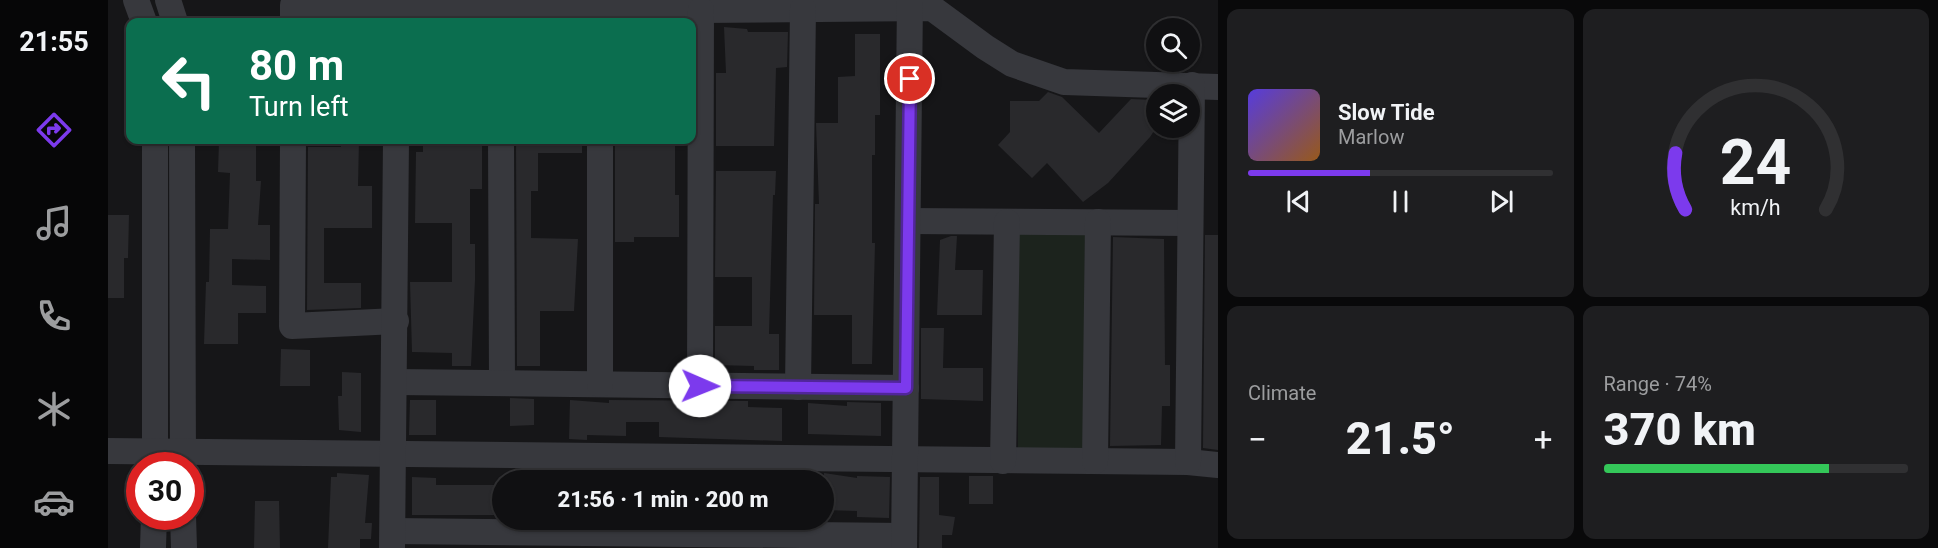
<!DOCTYPE html>
<html lang="en">
<head>
<meta charset="utf-8">
<style>
	:root { --surface:#101012; --page:#1e1e20; --text:#f1f3f6; --muted:#9c9d9f; --line:#303032; --accent:#7c3aed }
	body { margin:0; font-family:Roboto,sans-serif; background:var(--page); color:var(--text); height:100vh; display:flex; flex-direction:column; font-size:22px; white-space:nowrap }
	* { box-sizing:border-box; margin:0 }
	p { font-size:20px; color:var(--muted) }
	.icon { flex:none; width:33px; height:33px; fill:none; stroke:currentColor; stroke-width:2; stroke-linecap:round; stroke-linejoin:round }
	.map { position:relative; flex:1; overflow:hidden }
	.panel { display:flex; flex-direction:column; gap:9px; padding:9px; background:#09090a; width:720px }
	.panel>* { flex:none }
	.top-card { position:absolute; left:18px; top:18px; width:570px; height:126px; border-radius:12px; box-shadow:0 2px 4px #0004,0 0 0 2px var(--line); background:#0b6e4f; color:#fff; overflow:hidden }
	.buttons { position:absolute; left:1038px; top:18px; display:grid; gap:12px }
	.buttons a { display:grid; place-items:center; width:54px; height:54px; border-radius:50%; background:var(--surface); box-shadow:0 2px 4px #0004,0 0 0 2px var(--line); font-size:30px }
	.speed { position:absolute; left:18px; top:452px; display:flex; gap:12px; font-size:30px; font-weight:700; text-align:center }
	.speed>* { display:grid; place-content:center; width:78px; height:78px; border-radius:50%; background:var(--surface); box-shadow:0 2px 4px #0004,0 0 0 2px var(--line); line-height:1 }
	.speed .limit { border:9px solid #d22; background:#fff; color:#111 }
	.pin { position:absolute; display:grid; place-items:center; width:51px; height:51px; color:#fff; margin:-26px; border:3px solid #fff; border-radius:50%; box-shadow:0 2px 6px #0007 }
	.me { position:absolute; width:66px; margin:-33px; rotate:91deg; stroke-linejoin:round; filter:drop-shadow(0 0 4px #0008) }
	.turn { display:flex; align-items:center; gap:21px; height:126px; padding:0 24px; font-size:27px }
	.turn .icon { width:78px; height:78px; stroke-width:2.5 }
	.turn b { display:block; font-size:42px; line-height:51px }
	.big { font-size:45px; font-weight:800; line-height:1.1 }
	.panel .card { flex:1; display:flex; flex-direction:column; justify-content:center; gap:9px; min-width:0; padding:0 21px; border-radius:12px; background:var(--page) }
	.panel .dial { align-items:center; gap:0 }
	.dial svg { height:156px; overflow:visible; fill:none; stroke:var(--line); stroke-width:7; stroke-linecap:round; text-anchor:middle }
	.dial text { fill:var(--text); stroke:none }
	.song { display:flex; align-items:center; gap:18px }
	.cover { width:72px; height:72px; border-radius:9px; background:linear-gradient(135deg,hsl(250 70% 55%),hsl(30 70% 35%)) }
	.played { height:6px; border-radius:3px; background:linear-gradient(90deg,var(--accent) 40%,var(--line) 40%) }
	.keys { display:flex; justify-content:space-around; direction:ltr }
	.heat { display:flex; justify-content:space-between; align-items:center; font-size:33px; direction:ltr }
	.charge { height:9px; border-radius:4px; background:linear-gradient(90deg,#34c759 74%,var(--line) 0) }
	.panel .tiles { flex:1; display:grid; gap:9px; grid-template-columns:repeat(2,1fr) }
	.trip { position:absolute; left:384px; top:470px; width:342px; height:60px; border-radius:30px; background:var(--surface); box-shadow:0 2px 4px #0004,0 0 0 2px var(--line); font-weight:800; line-height:60px; text-align:center }
	main { display:flex; flex:1; min-height:0 }
	.menu { display:flex; flex-direction:column; width:108px; justify-content:space-around; align-items:center; background:#060607; color:var(--muted) }
	.menu .icon { width:42px; height:42px }
	.menu .active { color:var(--accent) }
	.menu b { font-size:27px; color:var(--text) }
	.map>svg:first-child { display:block }
</style>
</head>
<body>
<main>
<nav class="menu">
<b>21:55</b>
<svg class="icon active" aria-label="directions" viewBox="0 0 24 24"><path d="M12 3l9 9-9 9-9-9zM9 14v-3h6M13 9l2 2-2 2"/></svg>
<svg class="icon" aria-label="music" viewBox="0 0 24 24"><path d="M9 18V5l10-2v13"/><circle cx="6" cy="18" r="3"/><circle cx="16" cy="16" r="3"/></svg>
<svg class="icon" aria-label="phone" viewBox="0 0 24 24"><path d="M5 4h4l2 5-3 2q2 4 5 5l2-3 5 2v4C11 20 4 13 5 4z"/></svg>
<svg class="icon" aria-label="climate" viewBox="0 0 24 24"><path d="M12 3v18M4 7l16 10M4 17L20 7"/></svg>
<svg class="icon" aria-label="car" viewBox="0 0 24 24"><path d="M5 17H2v-5l4-1 3-4h7l3 4 3 1v5h-3M9 17h6M6 11h13"/><circle cx="7" cy="17" r="2"/><circle cx="17" cy="17" r="2"/></svg>
</nav>
<div class="map">
<svg width="1110" height="548" viewBox="0 0 1110 548">
	<rect width="100%" height="100%" fill="#161618"/>
	<polygon fill="#1c231d" points="910,234 977,234 976,449 910,448"/>
	<g fill="#29292c">
		<polygon points="616,27 639,29 640,32 680,32 679,67 668,68 666,146 608,146 608,73 618,73"/>
		<polygon points="747,34 772,34 772,115 767,115 767,155 764,155 764,243 767,243 764,364 744,364 744,315 706,315 707,204 711,204 708,123 730,123 730,77 747,76"/>
		<polygon points="940,92 954,97 991,133 1023,99 1045,100 1048,103 1048,128 1042,137 1000,183 975,202 939,163 924,178 890,145 902,132 902,101 931,101"/>
		<polygon points="233,140 251,140 250,186 264,186 264,228 216,228 216,283 253,283 253,308 199,310 200,147 233,147"/>
		<polygon points="315,140 374,140 374,189 362,189 362,244 367,244 367,280 363,366 344,366 344,353 304,352 302,282 344,282 344,223 307,223 308,152 315,152"/>
		<polygon points="408,140 474,140 474,153 430,153 430,191 423,191 423,238 470,239 466,311 432,311 432,366 409,366"/>
		<polygon points="507,140 567,140 567,195 571,195 571,237 526,237 526,242 507,242"/>
		<polygon points="111,141 148,141 148,181 153,181 150,225 162,225 162,260 124,259 124,285 158,286 158,313 130,313 130,344 96,344 98,282 101,282 102,229 120,229 122,173 110,172"/>
		<polygon points="608,171 668,171 667,195 665,195 661,334 671,334 671,370 646,370 646,366 607,365 607,326 644,326 644,277 607,277"/>
		<polygon points="0,215 21,215 20,258 16,258 16,298 0,298"/>
		<polygon points="1097,235 1110,235 1110,450 1095,448"/>
		<polygon points="843,236 849,236 847,270 875,270 874,315 829,315 832,240"/>
		<polygon points="1005,237 1056,239 1057,365 1062,365 1062,406 1054,406 1053,445 1002,446"/>
		<polygon points="813,328 836,328 835,368 875,368 875,401 813,399"/>
		<polygon points="173,349 202,350 202,386 172,386"/>
		<polygon points="234,372 253,373 253,432 231,430 230,396 234,396"/>
		<polygon points="402,398 426,399 426,425 402,426"/>
		<polygon points="302,400 328,400 328,435 301,435"/>
		<polygon points="462,400 501,403 501,400 640,401 640,407 674,408 674,441 551,437 551,422 518,422 518,436 479,435 479,440 461,439"/>
		<polygon points="739,402 773,403 773,436 700,434 700,403 739,406"/>
		<polygon points="229,473 261,475 257,523 264,523 263,539 252,539 252,548 220,548 223,477 229,477"/>
		<polygon points="716,473 749,478 749,476 782,477 781,518 749,517 749,511 716,510"/>
		<rect x="861" y="476" width="24" height="28"/>
		<polygon points="304,477 328,478 328,485 394,485 394,515 304,515"/>
		<polygon points="812,477 831,477 831,515 847,517 844,535 834,535 834,548 811,548"/>
		<polygon points="147,501 171,501 172,548 146,548"/>
	</g>
	<g fill="none" stroke-linecap="round" stroke-linejoin="round">
		<g stroke="#37383d" stroke-width="26">
			<polyline points="28,0 36,22"/>
			<polyline points="60,0 67,22"/>
			<polyline points="185,22 185,5 593,10 824,8 877,47 904,64 956,82 1110,87"/>
			<polyline points="47,140 47,465"/>
			<polyline points="74,140 75,465"/>
			<polyline points="185,140 184,326 288,321"/>
			<polyline points="393,140 394,383"/>
			<polyline points="800,221 1081,223"/>
			<polyline points="288,382 798,388"/>
			<polyline points="492,384 492,140"/>
			<polyline points="592,386 593,10"/>
			<polyline points="690,387 695,9"/>
			<polyline points="0,451 1080,462 1110,465"/>
			<polyline points="895,461 899,222"/>
			<polyline points="987,461 990,222"/>
			<polyline points="1080,462 1084,85"/>
			<polyline points="75,516 76,548"/>
			<polyline points="285,531 796,536"/>
			<polyline points="45,548 46,516"/>
			<polyline points="284,548 288,140"/>
			<polyline points="796,548 802,0"/>
		</g>
	</g>
	<g fill="none" stroke-linecap="round" stroke-linejoin="round">
		<g stroke="#51269a" stroke-width="15">
			<polyline id="route" points="592,386 798,388 802,79"/>
		</g>
		<use href="#route" stroke="#7c3aed" stroke-width="10"/>
	</g>
</svg>
<div class="buttons">
<a><svg class="icon" aria-label="search" viewBox="0 0 24 24"><circle cx="10" cy="10" r="6"/><path d="M15 15l6 6"/></svg></a>
<a><svg class="icon" aria-label="layers" viewBox="0 0 24 24"><path d="M12 4l9 5-9 5-9-5zM3 14l9 5 9-5"/></svg></a>
</div>
<div class="speed"><div class="limit">30</div></div>
<div class="pin" style="left:802px;top:79px;background:#d93025"><svg class="icon" aria-label="arrive" viewBox="0 0 24 24"><path d="M6 21V4h12l-3 4 3 4H6"/></svg></div>
<svg class="me" style="left:592px;top:386px" viewBox="-20 -20 40 40"><circle r="19" fill="#fff"/><path d="M0-13L10 11 0 6-10 11z" fill="#7c3aed"/></svg>
<div class="trip">21:56 · 1 min · 200 m</div>
<div class="top-card">
<div class="turn"><svg class="icon" aria-label="left" viewBox="0 0 24 24"><path d="M17 20v-9H6M10 6l-5 5 5 5"/></svg><div><b>80 m</b>Turn left</div></div>
</div>
</div>
<section class="panel">
<div class="tiles">
<div class="card">
<div class="song"><i class="cover"></i><div><b>Slow Tide</b><p>Marlow</p></div></div>
<div class="played"></div>
<div class="keys"><svg class="icon" aria-label="previous" viewBox="0 0 24 24"><path d="M18 5L8 12l10 7zM5 5v14"/></svg><svg class="icon" aria-label="pause" viewBox="0 0 24 24"><path d="M8 5v14M16 5v14"/></svg><svg class="icon" aria-label="next" viewBox="0 0 24 24"><path d="M6 5l10 7-10 7zM19 5v14"/></svg></div>
</div>
<div class="card dial"><svg viewBox="0 0 100 80">
<path d="M14 69A42 42 0 1 1 86 69"/>
<path d="M14 69A42 42 0 0 1 9 40" stroke="#7c3aed"/>
<text x="50" y="56" font-size="32" font-weight="700">24</text>
<text x="50" y="72" font-size="11">km/h</text>
</svg></div>
<div class="card"><p>Climate</p>
<div class="heat"><a>−</a><b class="big">21.5°</b><a>+</a></div>
</div>
<div class="card"><p>Range · 74%</p><b class="big">370 km</b><div class="charge"></div></div>
</div>
</section>
</main>
</body>
</html>
